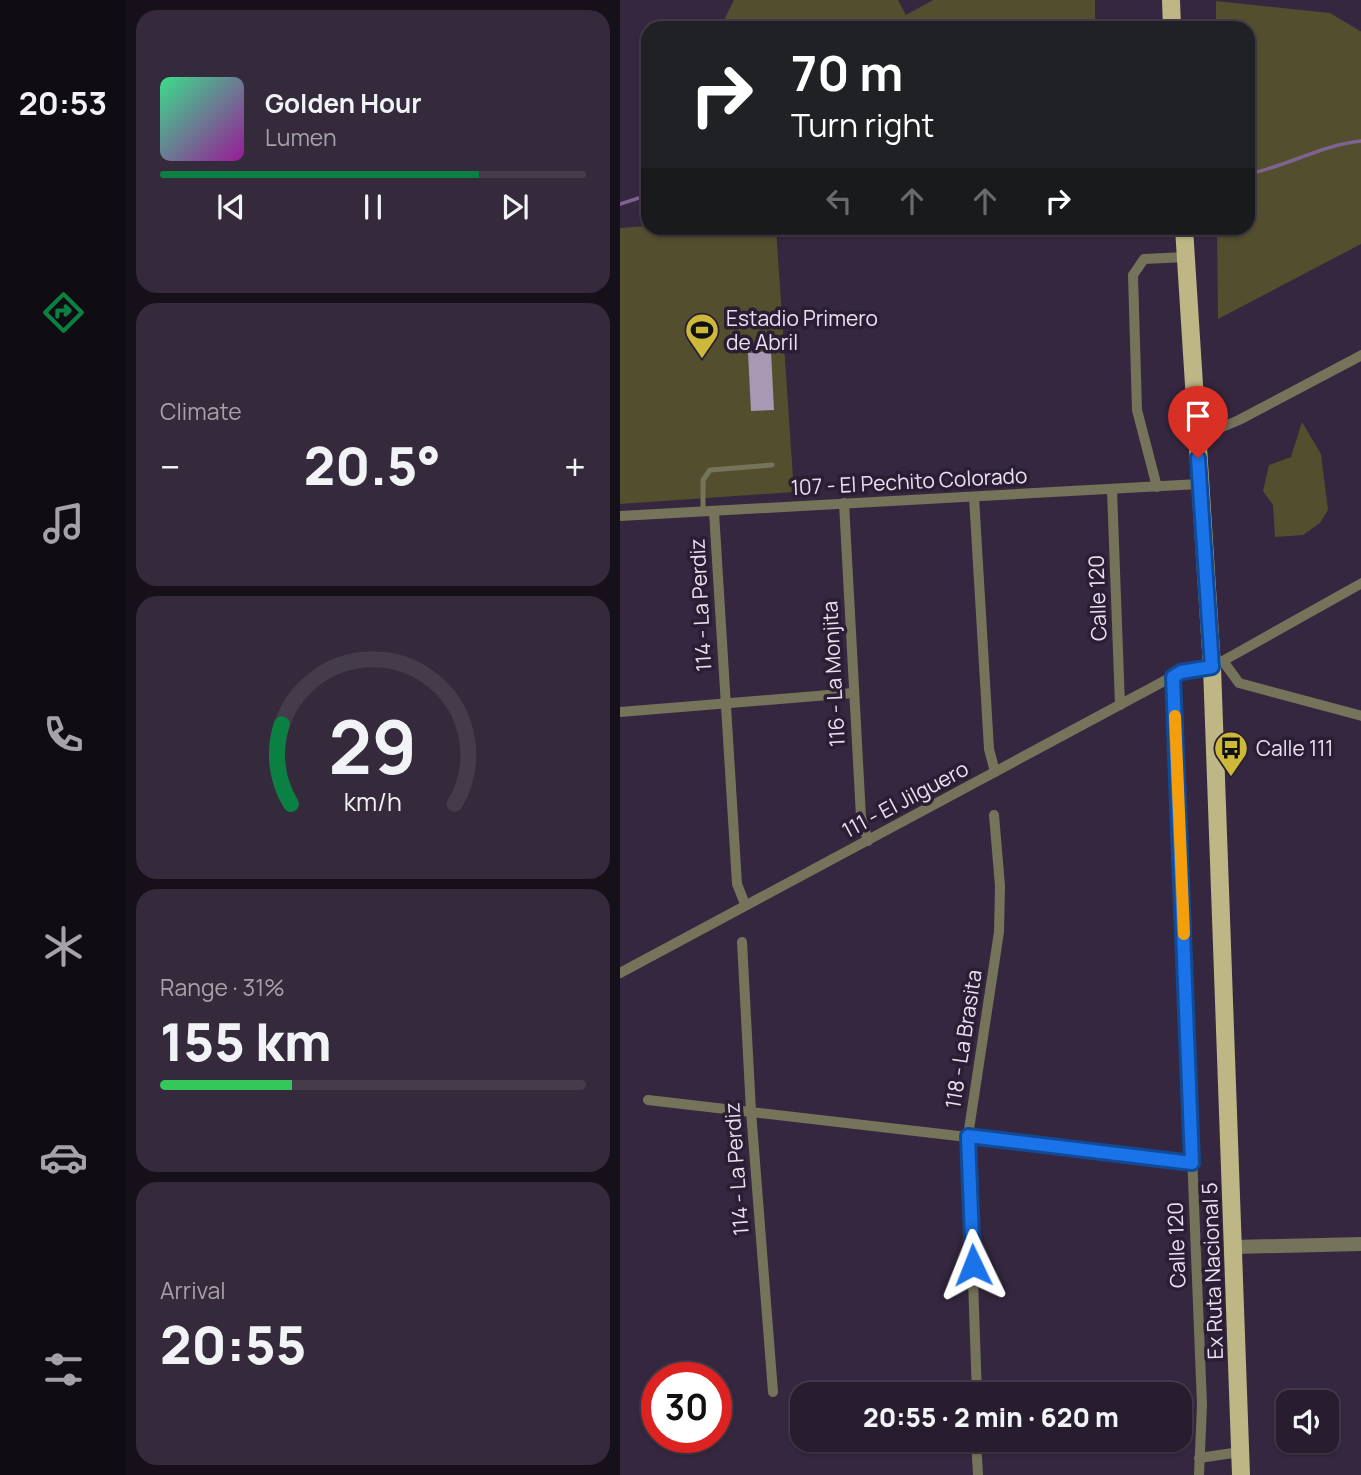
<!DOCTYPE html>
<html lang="en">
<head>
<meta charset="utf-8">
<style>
	:root { --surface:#281d2f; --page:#342a3b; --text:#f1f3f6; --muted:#a5a2aa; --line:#443b4b; --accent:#0b8043 }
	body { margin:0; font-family:Manrope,sans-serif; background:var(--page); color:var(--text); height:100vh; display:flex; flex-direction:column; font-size:26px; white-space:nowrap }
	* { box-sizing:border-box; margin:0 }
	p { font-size:23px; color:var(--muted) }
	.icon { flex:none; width:38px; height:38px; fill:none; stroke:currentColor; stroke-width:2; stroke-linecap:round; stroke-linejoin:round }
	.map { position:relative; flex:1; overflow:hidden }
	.sheet { display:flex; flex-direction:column; gap:10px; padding:10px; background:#16101a; width:494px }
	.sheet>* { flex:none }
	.banner { position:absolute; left:21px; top:21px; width:614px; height:214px; border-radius:21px; box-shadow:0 2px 5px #0004,0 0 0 2px var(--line); background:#202124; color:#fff; overflow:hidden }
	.tools { position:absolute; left:656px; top:1390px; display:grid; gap:14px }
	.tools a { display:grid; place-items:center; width:63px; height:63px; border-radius:14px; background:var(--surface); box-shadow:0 2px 5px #0004,0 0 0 2px var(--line); font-size:35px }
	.speed { position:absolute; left:21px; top:1362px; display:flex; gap:14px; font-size:35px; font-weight:700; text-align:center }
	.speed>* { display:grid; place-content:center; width:91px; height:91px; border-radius:50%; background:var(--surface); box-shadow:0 2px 5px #0004,0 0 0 2px var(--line); line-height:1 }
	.speed .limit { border:10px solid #d22; background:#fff; color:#111 }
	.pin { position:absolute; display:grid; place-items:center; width:60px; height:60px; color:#fff; margin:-72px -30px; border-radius:50% 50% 50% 0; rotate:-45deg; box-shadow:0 0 7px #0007 }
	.pin .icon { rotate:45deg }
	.me { position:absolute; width:77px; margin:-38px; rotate:358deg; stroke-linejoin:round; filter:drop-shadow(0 0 5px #0008) }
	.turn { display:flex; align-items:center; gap:24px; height:147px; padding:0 35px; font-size:32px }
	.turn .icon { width:91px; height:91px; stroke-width:2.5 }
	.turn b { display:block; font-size:49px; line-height:60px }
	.lanes { display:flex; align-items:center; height:66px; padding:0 35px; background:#0003; justify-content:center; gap:35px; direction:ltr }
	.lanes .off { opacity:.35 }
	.big { font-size:52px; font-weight:800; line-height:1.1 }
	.sheet .widget { flex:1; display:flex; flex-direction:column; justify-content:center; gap:10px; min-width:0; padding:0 24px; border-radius:21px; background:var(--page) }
	.sheet .dial { align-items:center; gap:0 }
	.dial svg { height:182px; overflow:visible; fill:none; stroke:var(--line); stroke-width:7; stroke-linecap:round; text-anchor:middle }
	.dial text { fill:var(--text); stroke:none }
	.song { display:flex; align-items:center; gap:21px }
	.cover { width:84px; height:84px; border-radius:10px; background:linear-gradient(135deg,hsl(150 70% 55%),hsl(300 70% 35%)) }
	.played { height:7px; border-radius:4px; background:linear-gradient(90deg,var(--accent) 75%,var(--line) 75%) }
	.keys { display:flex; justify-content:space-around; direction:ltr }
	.heat { display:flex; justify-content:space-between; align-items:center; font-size:38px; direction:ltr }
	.charge { height:10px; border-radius:5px; background:linear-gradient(90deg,#34c759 31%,var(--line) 0) }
	.trip { position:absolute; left:170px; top:1382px; width:402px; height:70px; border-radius:21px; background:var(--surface); box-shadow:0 2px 5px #0004,0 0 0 2px var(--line); font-weight:800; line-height:70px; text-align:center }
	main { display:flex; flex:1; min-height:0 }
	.tabs { display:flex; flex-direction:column; width:126px; justify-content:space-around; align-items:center; background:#100c13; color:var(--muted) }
	.tabs .icon { width:49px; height:49px }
	.tabs .current { color:var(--accent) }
	.tabs b { font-size:32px; color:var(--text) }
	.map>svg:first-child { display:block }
</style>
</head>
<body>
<main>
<nav class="tabs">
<b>20:53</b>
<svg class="icon current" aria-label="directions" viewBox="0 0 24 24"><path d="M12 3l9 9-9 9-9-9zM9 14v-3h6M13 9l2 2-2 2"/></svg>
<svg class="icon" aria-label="music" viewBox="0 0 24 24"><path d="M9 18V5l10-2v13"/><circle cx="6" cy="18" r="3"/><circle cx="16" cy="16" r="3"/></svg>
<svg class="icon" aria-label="phone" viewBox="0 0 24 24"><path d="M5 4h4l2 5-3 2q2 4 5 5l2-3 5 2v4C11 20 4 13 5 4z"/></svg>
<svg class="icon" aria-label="climate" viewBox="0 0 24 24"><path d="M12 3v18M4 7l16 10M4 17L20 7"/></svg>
<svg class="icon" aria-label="car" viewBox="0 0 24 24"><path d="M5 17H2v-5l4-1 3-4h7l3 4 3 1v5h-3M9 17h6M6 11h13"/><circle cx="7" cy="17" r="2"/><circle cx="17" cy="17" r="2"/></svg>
<svg class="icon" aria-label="filters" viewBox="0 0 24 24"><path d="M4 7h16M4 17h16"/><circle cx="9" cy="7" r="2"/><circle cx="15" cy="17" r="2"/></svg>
</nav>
<section class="sheet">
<div class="widget">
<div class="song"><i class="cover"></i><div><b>Golden Hour</b><p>Lumen</p></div></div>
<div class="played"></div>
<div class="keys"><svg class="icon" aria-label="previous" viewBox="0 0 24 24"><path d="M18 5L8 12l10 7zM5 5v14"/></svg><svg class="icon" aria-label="pause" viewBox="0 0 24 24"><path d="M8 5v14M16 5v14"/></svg><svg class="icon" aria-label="next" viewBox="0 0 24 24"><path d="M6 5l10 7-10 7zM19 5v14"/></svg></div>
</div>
<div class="widget"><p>Climate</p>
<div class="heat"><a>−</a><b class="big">20.5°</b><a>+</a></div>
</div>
<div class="widget dial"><svg viewBox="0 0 100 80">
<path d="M14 69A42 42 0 1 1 86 69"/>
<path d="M14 69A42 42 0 0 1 10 34" stroke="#0b8043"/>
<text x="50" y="56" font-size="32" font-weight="700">29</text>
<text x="50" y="72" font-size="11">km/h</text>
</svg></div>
<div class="widget"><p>Range · 31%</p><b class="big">155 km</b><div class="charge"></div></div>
<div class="widget"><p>Arrival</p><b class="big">20:55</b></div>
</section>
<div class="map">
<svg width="742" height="1475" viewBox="0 0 742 1475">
	<rect width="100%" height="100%" fill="#35273f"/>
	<g fill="#534e2d">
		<polygon points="114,0 278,0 286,15 313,0 475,0 475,28 100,28"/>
		<polygon points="596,1 710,13 742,32 741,244 598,319 597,228 628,228 628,28 596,28"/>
		<polygon points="28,226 156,228 174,492 0,504 0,228"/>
		<polygon points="682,422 701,454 708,510 700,523 683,535 655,537 653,505 643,491 649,465 671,457"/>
	</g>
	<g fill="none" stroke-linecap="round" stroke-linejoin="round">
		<g stroke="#7e6291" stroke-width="3.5">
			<path d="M628 174C668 166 701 145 742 141"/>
			<polyline points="0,204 28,195"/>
		</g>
	</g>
	<polygon fill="#a898b4" points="151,351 154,410 131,411 128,353"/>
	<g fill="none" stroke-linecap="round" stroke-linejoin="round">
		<polyline stroke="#76735b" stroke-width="5" points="83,512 83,480 90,470 152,465"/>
		<g stroke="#76735b" stroke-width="10">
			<polyline points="576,432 600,428 619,420 742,355"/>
			<polyline points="537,487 517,410 513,275 524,259 566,257"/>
			<polyline points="492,490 500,705"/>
			<polyline points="354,497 369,749 375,772"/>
			<polyline points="224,503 241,817 248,841"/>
			<polyline points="94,512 117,884 125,904"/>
			<polyline points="0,516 579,484"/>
			<polyline points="603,661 619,683 742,716"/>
			<polyline points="553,677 582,1405 579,1475"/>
			<polyline points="0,712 233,693"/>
			<polyline points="122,942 131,1111 153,1392"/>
			<polyline points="0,973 561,672 592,667 742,583"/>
			<polyline points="28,1100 572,1163"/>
			<polyline points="357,1395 348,1136 379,932 380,886 374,815"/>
			<polyline points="356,1440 358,1475"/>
			<polyline points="579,1458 620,1452"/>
		</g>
		<polyline stroke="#76735b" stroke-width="14" points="614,1247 742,1244"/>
		<g stroke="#beb785" stroke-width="18">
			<polyline points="551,0 552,28"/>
			<polyline points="564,228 592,667 621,1475"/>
		</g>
	</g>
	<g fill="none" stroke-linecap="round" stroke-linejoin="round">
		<g stroke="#114b97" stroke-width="18">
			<polyline id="route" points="353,1265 348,1136 572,1163 553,677 561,672 592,667 578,458"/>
		</g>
		<use href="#route" stroke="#1a73e8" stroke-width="12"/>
		<polyline stroke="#f59e0b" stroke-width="12" points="555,716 564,934"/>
	</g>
	<defs>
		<g id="stadium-pin" transform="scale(1.75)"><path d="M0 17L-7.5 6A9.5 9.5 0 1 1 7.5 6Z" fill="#ccb939" stroke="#2b1e34"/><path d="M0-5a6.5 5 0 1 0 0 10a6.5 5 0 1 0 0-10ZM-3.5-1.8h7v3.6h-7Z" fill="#111"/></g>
		<g id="bus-pin" transform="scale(1.75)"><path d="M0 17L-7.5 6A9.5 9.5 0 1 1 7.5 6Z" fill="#ccb939" stroke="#2b1e34"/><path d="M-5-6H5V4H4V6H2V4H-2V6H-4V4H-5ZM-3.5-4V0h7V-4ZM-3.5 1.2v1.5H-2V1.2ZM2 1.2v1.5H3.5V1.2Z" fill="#111"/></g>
	</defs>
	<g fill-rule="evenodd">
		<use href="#stadium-pin" x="82" y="330"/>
		<use href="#bus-pin" x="611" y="748"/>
	</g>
	<g text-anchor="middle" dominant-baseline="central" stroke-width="7" stroke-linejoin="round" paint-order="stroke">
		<g font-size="21" fill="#eae1f0" stroke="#2b1e34" text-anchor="start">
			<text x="106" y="318">Estadio Primero<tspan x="106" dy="24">de Abril</tspan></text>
			<text x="636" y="748">Calle 111</text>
		</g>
		<g font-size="21" fill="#eae1f0" stroke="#2b1e34">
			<text transform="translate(289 481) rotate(-3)">107 - El Pechito Colorado</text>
			<text transform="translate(477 598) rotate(-92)">Calle 120</text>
			<text transform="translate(80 605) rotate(-93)">114 - La Perdiz</text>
			<text transform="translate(213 674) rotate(-93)">116 - La Monjita</text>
			<text transform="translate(285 799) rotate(-28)">111 - El Jilguero</text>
			<text transform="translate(343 1039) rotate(-81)">118 - La Brasita</text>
			<text transform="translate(116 1169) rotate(-94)">114 - La Perdiz</text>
			<text transform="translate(556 1245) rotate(-92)">Calle 120</text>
			<text transform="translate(592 1271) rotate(-92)">Ex Ruta Nacional 5</text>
		</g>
	</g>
</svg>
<div class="tools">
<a><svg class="icon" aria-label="sound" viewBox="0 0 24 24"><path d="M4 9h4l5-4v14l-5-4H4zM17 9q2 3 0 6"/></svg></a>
</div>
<div class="speed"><div class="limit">30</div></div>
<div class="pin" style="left:578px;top:458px;background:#d93025"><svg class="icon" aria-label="arrive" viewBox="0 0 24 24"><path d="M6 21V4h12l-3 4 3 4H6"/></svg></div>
<svg class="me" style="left:353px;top:1265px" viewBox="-20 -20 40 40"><path d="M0-17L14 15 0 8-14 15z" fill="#1a73e8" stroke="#fff" stroke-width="4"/></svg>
<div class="trip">20:55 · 2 min · 620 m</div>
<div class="banner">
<div class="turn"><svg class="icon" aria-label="right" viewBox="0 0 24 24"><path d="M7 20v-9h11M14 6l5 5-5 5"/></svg><div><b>70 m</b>Turn right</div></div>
<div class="lanes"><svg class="icon off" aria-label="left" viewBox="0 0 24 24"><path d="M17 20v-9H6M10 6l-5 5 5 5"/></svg><svg class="icon off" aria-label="ahead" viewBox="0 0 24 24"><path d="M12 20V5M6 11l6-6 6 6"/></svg><svg class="icon off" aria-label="ahead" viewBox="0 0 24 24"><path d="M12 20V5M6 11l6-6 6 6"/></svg><svg class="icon" aria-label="right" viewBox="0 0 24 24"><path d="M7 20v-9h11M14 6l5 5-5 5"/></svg></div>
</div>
</div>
</main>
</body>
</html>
